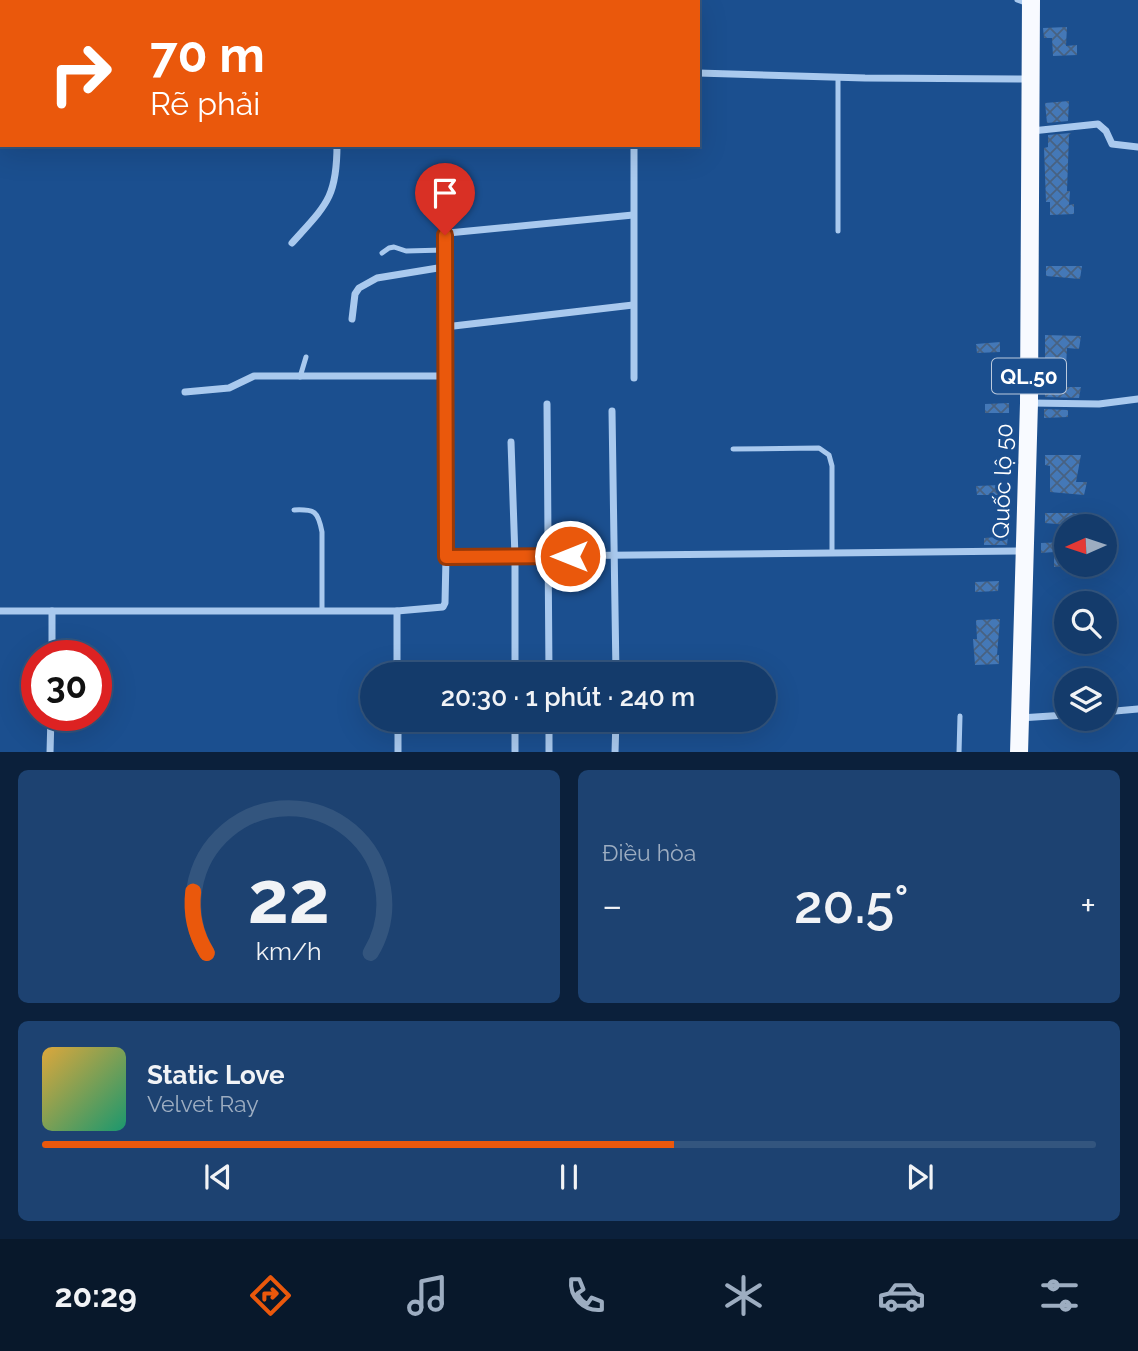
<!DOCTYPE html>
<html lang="vi">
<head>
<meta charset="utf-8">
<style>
	:root { --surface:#143b6b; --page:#1d4271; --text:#f1f3f6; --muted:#9dadc1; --line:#33557e; --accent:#ea580c }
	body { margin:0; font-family:Raleway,sans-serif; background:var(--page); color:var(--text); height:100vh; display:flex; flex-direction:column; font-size:26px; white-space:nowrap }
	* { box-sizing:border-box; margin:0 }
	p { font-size:23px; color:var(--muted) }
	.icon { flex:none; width:38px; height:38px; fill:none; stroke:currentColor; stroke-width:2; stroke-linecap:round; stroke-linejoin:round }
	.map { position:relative; height:752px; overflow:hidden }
	.drawer { display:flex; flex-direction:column; gap:18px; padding:18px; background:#0b203b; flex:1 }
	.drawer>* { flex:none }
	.top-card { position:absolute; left:0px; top:0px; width:700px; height:147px; box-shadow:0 7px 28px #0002,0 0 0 2px var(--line); background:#ea580c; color:#fff; overflow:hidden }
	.needle { width:46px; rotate:267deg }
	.fabs { position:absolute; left:1054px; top:514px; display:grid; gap:14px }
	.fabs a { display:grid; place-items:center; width:63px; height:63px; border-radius:50%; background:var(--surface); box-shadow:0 7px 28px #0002,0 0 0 2px var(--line); font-size:35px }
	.speed { position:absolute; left:21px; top:640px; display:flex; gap:14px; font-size:35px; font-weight:700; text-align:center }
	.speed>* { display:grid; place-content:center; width:91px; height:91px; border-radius:50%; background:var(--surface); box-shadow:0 7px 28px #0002,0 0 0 2px var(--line); line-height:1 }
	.speed .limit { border:10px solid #d22; background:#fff; color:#111 }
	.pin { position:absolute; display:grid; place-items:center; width:60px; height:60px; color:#fff; margin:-72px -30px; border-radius:50% 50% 50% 0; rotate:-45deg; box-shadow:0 0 7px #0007 }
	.pin .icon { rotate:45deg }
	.me { position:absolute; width:77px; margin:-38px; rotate:270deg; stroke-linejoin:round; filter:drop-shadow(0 0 5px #0008) }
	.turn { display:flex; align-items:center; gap:24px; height:147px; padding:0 35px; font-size:32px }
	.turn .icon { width:91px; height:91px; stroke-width:2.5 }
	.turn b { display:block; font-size:49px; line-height:60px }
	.big { font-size:52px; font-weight:600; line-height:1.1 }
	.drawer .card { flex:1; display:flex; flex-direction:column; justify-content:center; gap:10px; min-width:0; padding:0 24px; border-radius:10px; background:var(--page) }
	.drawer .dial { align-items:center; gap:0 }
	.dial svg { height:182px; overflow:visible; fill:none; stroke:var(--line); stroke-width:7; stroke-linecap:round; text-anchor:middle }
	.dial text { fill:var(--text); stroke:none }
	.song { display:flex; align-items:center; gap:21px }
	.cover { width:84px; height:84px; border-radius:10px; background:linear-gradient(135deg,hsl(40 70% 55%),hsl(160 70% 35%)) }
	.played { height:7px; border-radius:4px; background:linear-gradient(90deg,var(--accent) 60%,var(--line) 60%) }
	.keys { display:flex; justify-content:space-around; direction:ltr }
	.heat { display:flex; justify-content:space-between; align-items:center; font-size:38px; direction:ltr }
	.drawer .tiles { flex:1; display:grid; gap:18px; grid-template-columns:1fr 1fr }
	.card:last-child { grid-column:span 2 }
	.trip { position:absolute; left:360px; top:662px; width:416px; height:70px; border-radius:35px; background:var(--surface); box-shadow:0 7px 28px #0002,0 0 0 2px var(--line); font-weight:600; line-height:70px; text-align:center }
	.dock { display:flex; height:112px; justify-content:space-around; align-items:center; background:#08182b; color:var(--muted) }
	.dock .icon { width:49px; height:49px }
	.dock .on { color:var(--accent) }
	.dock b { font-size:32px; color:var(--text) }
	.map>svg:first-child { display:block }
</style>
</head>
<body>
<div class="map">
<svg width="1138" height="753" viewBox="0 0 1138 753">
	<defs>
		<pattern id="building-cross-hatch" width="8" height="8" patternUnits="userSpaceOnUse" patternTransform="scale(1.75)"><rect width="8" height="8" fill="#4478b7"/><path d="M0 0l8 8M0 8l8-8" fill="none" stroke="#486282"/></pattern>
	</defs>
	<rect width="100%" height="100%" fill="#1b4f8f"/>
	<g fill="url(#building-cross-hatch)">
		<polygon points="1067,27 1066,46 1077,45 1077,55 1053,56 1052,38 1044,38 1043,28"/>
		<polygon points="1069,101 1068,121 1047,123 1045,103"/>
		<polygon points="1071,133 1069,135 1067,191 1070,191 1069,205 1074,204 1074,214 1050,215 1050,202 1046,202 1044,148 1048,147 1048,135"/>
		<polygon points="1046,266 1082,266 1080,279 1046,276"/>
		<polygon points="1045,335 1081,336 1079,349 1067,348 1065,387 1081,387 1079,398 1045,397 1045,370 1042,370 1042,360 1045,360"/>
		<polygon points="1000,342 1000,352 977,353 976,344"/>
		<polygon points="1009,403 1009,413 985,413 985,404"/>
		<polygon points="1044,409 1068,410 1068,417 1044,418"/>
		<polygon points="1045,455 1081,455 1076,482 1087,482 1084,495 1050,492 1050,466 1045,465"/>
		<polygon points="1000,485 1000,495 977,495 976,486"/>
		<polygon points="1045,513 1082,513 1079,526 1045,523"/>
		<polygon points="1008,536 1007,545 984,545 984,538"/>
		<polygon points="1065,542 1066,566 1054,567 1054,552 1041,553 1041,543"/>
		<polygon points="999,581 998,591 975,592 975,582"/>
		<polygon points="1000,619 997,655 999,655 999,664 975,665 973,639 977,639 976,620"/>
	</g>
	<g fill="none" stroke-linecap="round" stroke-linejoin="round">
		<g stroke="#a9c9ee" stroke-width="5">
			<polyline points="456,0 456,2"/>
			<polyline points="667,0 667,2"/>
			<polyline points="1017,0 1028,4"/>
			<polyline points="524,2 524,0"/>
			<polyline points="838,231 838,78"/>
			<polyline points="382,253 389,248 394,247 406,251 444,250"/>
			<polyline points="300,377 306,357"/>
			<polyline points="733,449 819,448 829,455 832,466 832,552"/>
			<path d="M294 510C315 509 318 511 322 532V611"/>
			<polyline points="959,753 960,716"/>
		</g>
		<g stroke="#a9c9ee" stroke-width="7">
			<polyline points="236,0 239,2"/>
			<polyline points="169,2 173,0"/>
			<polyline points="698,73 865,78 1030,79"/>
			<polyline points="1032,131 1098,124 1106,131 1112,144 1138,147"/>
			<path d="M292 243C326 205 337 198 337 145"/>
			<polyline points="352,319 355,294 359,288 377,278 444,267"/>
			<polyline points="445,327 633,305"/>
			<polyline points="634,378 634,145"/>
			<polyline points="185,392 229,388 254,376 446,376"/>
			<polyline points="1031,403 1099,404 1138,399"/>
			<polyline points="547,404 549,674"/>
			<polyline points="612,411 616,674"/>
			<polyline points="511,442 515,557 515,674"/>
			<polyline points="446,557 1024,551"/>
			<polyline points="0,611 397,611 443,607 445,603 446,557 445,235 448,233 633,215"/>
			<polyline points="397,611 397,674"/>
			<polyline points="52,656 52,611"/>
			<polyline points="1104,712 1138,709"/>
			<polyline points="1020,718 1066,715"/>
			<polyline points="398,719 398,753"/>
			<polyline points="515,719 515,751"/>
			<polyline points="549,719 549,753"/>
			<polyline points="50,753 51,716"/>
			<polyline points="615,753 616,719"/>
		</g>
		<polyline stroke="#f8faff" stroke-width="18" points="1019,753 1029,403 1031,0"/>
	</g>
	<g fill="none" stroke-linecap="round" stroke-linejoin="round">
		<g stroke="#983908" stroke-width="18">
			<polyline id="route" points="445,235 446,557 570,556"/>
		</g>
		<use href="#route" stroke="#ea580c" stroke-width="12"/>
	</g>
	<g text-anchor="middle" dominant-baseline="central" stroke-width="6" stroke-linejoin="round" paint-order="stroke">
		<rect fill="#1b4f8f" stroke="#bbcadd" stroke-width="2" x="992" y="358.5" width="74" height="35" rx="5"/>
		<g font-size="21" font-weight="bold" fill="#fff">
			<text x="1029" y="376">QL.50</text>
		</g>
		<g font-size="23" fill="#fff" stroke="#1b4f8f">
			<text transform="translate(1002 481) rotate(-88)">Quốc lộ 50</text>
		</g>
	</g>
</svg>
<div class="fabs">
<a><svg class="needle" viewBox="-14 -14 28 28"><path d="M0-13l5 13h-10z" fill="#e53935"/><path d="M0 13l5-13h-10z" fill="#9dadc1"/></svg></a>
<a><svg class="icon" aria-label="search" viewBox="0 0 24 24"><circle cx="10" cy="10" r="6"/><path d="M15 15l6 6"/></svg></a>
<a><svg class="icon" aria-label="layers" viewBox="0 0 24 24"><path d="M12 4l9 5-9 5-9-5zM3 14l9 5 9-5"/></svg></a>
</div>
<div class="speed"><div class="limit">30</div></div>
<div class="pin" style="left:445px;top:235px;background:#d93025"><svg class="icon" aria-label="arrive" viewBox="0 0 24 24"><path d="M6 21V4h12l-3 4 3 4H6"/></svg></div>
<svg class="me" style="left:570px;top:556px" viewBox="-20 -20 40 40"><circle r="17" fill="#ea580c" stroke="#fff" stroke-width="3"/><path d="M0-11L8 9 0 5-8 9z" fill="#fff"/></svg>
<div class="trip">20:30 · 1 phút · 240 m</div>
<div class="top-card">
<div class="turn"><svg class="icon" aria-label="right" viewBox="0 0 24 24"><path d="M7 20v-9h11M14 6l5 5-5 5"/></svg><div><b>70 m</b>Rẽ phải</div></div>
</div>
</div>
<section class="drawer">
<div class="tiles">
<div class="card dial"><svg viewBox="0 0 100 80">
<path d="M14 69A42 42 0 1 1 86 69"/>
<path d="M14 69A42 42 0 0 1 8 42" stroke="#ea580c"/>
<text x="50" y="56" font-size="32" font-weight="700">22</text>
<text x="50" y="72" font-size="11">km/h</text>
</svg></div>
<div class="card"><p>Điều hòa</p>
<div class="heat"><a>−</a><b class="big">20.5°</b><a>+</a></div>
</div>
<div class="card">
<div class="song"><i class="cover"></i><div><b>Static Love</b><p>Velvet Ray</p></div></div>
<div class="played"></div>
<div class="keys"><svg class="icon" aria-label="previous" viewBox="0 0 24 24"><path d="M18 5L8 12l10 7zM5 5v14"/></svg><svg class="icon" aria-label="pause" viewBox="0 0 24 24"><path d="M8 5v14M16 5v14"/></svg><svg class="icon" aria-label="next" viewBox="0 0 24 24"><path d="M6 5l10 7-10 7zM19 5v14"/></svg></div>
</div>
</div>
</section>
<nav class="dock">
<b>20:29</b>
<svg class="icon on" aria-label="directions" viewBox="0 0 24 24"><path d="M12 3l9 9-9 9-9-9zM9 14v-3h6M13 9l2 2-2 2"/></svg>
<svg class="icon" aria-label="music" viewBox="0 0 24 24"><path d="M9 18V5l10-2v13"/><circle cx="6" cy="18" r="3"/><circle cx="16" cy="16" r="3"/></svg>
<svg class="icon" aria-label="phone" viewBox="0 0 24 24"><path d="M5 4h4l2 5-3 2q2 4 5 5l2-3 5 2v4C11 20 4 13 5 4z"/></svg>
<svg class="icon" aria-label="climate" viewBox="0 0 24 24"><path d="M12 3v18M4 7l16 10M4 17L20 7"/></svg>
<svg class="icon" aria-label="car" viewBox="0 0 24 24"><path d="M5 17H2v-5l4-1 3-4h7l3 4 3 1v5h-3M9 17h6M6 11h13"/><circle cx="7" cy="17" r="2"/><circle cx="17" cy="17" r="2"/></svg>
<svg class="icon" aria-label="filters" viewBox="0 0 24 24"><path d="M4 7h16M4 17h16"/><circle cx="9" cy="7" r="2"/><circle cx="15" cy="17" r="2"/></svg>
</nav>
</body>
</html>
